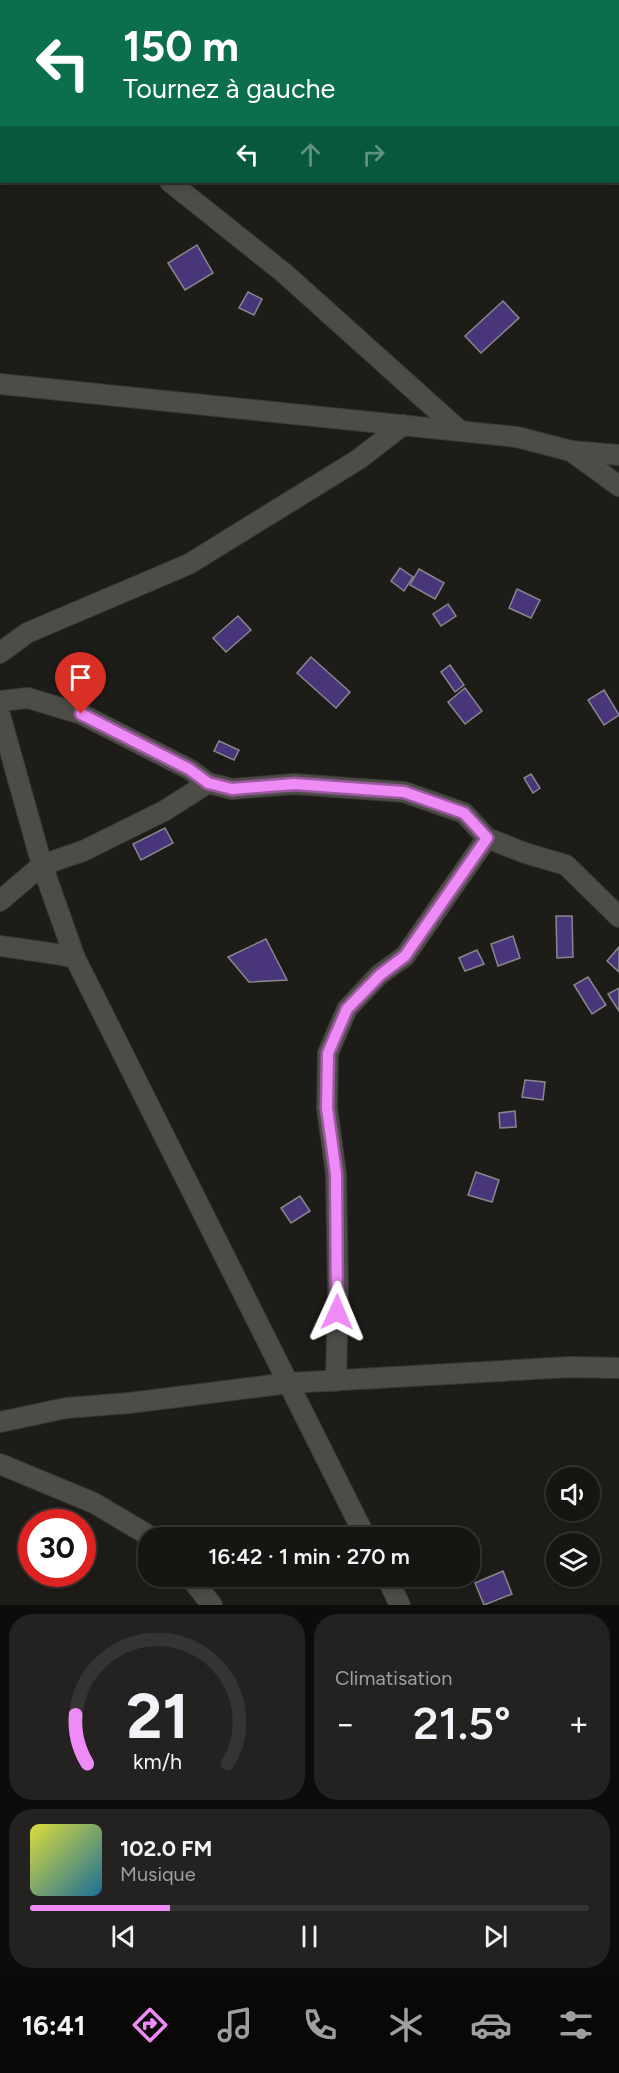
<!DOCTYPE html>
<html lang="fr">
<head>
<meta charset="utf-8">
<style>
	:root { --surface:#161512; --page:#232220; --text:#f1f3f6; --muted:#9e9f9f; --line:#353432; --accent:#ef8bf6 }
	body { margin:0; font-family:Figtree,sans-serif; background:var(--page); color:var(--text); height:100vh; display:flex; flex-direction:column; font-size:22px; white-space:nowrap }
	* { box-sizing:border-box; margin:0 }
	p { font-size:20px; color:var(--muted) }
	.icon { flex:none; width:33px; height:33px; fill:none; stroke:currentColor; stroke-width:2; stroke-linecap:round; stroke-linejoin:round }
	.map { position:relative; height:1605px; overflow:hidden }
	.panel { display:flex; flex-direction:column; gap:9px; padding:9px; background:#0c0c0a; flex:1 }
	.panel>* { flex:none }
	.banner { position:absolute; left:0px; top:0px; width:620px; height:183px; box-shadow:0 3px 9px #0003,0 0 0 2px var(--line); background:#0b6e4f; color:#fff; overflow:hidden }
	.buttons { position:absolute; left:546px; top:1467px; display:grid; gap:12px }
	.buttons a { display:grid; place-items:center; width:54px; height:54px; border-radius:50%; background:var(--surface); box-shadow:0 3px 9px #0003,0 0 0 2px var(--line); font-size:30px }
	.speed { position:absolute; left:18px; top:1509px; display:flex; gap:12px; font-size:30px; font-weight:700; text-align:center }
	.speed>* { display:grid; place-content:center; width:78px; height:78px; border-radius:50%; background:var(--surface); box-shadow:0 3px 9px #0003,0 0 0 2px var(--line); line-height:1 }
	.speed .limit { border:9px solid #d22; background:#fff; color:#111 }
	.pin { position:absolute; display:grid; place-items:center; width:51px; height:51px; color:#fff; margin:-62px -26px; border-radius:50% 50% 50% 0; rotate:-45deg; box-shadow:0 0 6px #0007 }
	.pin .icon { rotate:45deg }
	.me { position:absolute; width:66px; margin:-33px; rotate:1deg; stroke-linejoin:round; filter:drop-shadow(0 0 4px #0008) }
	.turn { display:flex; align-items:center; gap:21px; height:126px; padding:0 24px; font-size:27px }
	.turn .icon { width:78px; height:78px; stroke-width:2.5 }
	.turn b { display:block; font-size:42px; line-height:51px }
	.lanes { display:flex; align-items:center; height:57px; padding:0 24px; background:#0003; justify-content:center; gap:30px; direction:ltr }
	.lanes .off { opacity:.35 }
	.big { font-size:45px; font-weight:600; line-height:1.1 }
	.panel .widget { flex:1; display:flex; flex-direction:column; justify-content:center; gap:9px; min-width:0; padding:0 21px; border-radius:24px; background:var(--page) }
	.panel .dial { align-items:center; gap:0 }
	.dial svg { height:156px; overflow:visible; fill:none; stroke:var(--line); stroke-width:7; stroke-linecap:round; text-anchor:middle }
	.dial text { fill:var(--text); stroke:none }
	.song { display:flex; align-items:center; gap:18px }
	.cover { width:72px; height:72px; border-radius:9px; background:linear-gradient(135deg,hsl(60 70% 55%),hsl(200 70% 35%)) }
	.played { height:6px; border-radius:3px; background:linear-gradient(90deg,var(--accent) 25%,var(--line) 25%) }
	.keys { display:flex; justify-content:space-around; direction:ltr }
	.heat { display:flex; justify-content:space-between; align-items:center; font-size:33px; direction:ltr }
	.panel .tiles { flex:1; display:grid; gap:9px; grid-template-columns:1fr 1fr }
	.widget:last-child { grid-column:span 2 }
	.trip { position:absolute; left:138px; top:1527px; width:342px; height:60px; border-radius:24px; background:var(--surface); box-shadow:0 3px 9px #0003,0 0 0 2px var(--line); font-weight:600; line-height:60px; text-align:center }
	.dock { display:flex; height:96px; justify-content:space-around; align-items:center; background:#090807; color:var(--muted) }
	.dock .icon { width:42px; height:42px }
	.dock .current { color:var(--accent) }
	.dock b { font-size:27px; color:var(--text) }
	.map>svg:first-child { display:block }
</style>
</head>
<body>
<div class="map">
<svg width="619" height="1605" viewBox="0 0 619 1605">
	<rect width="100%" height="100%" fill="#1d1c18"/>
	<g fill="#49357a" stroke="#88878c" stroke-width="1.5">
		<polygon points="197,245 213,273 185,290 168,263"/>
		<polygon points="248,292 262,299 254,315 239,308"/>
		<polygon points="503,301 519,318 481,353 465,336"/>
		<polygon points="400,568 413,577 404,591 391,581"/>
		<polygon points="419,569 444,583 435,599 410,585"/>
		<polygon points="517,589 540,600 531,618 509,608"/>
		<polygon points="448,604 456,616 441,626 433,614"/>
		<polygon points="238,616 251,630 226,652 213,638"/>
		<polygon points="311,657 350,692 336,708 297,673"/>
		<polygon points="450,665 464,685 455,692 441,672"/>
		<polygon points="465,688 482,711 465,724 448,702"/>
		<polygon points="604,690 619,715 604,725 588,700"/>
		<polygon points="219,741 239,750 234,760 214,751"/>
		<polygon points="531,774 540,788 533,793 524,778"/>
		<polygon points="165,828 173,843 141,860 133,844"/>
		<polygon points="556,916 572,916 573,957 557,958"/>
		<polygon points="513,936 520,958 498,966 491,944"/>
		<polygon points="266,939 287,980 249,982 228,957"/>
		<polygon points="619,947 619,972 607,961"/>
		<polygon points="477,950 484,964 465,971 459,958"/>
		<polygon points="588,977 606,1005 592,1014 574,985"/>
		<polygon points="619,988 619,1011 608,994"/>
		<polygon points="525,1080 545,1082 543,1100 522,1097"/>
		<polygon points="515,1111 516,1127 500,1128 499,1113"/>
		<polygon points="476,1172 499,1180 492,1202 468,1195"/>
		<polygon points="300,1196 310,1211 291,1223 281,1208"/>
		<polygon points="503,1571 512,1594 484,1605 475,1583"/>
	</g>
	<g fill="none" stroke-linecap="round" stroke-linejoin="round">
		<g stroke="#393836" stroke-width="22">
			<g id="minor">
				<polyline points="0,42 2,43"/>
				<polyline points="170,182 284,273 460,431"/>
				<polyline points="0,384 517,437 571,451 619,486"/>
				<polyline points="571,451 619,455"/>
				<polyline points="0,653 27,633 189,564 359,459 403,425"/>
				<polyline points="0,701 28,698 81,714 189,769 208,783 232,789 294,784 404,792 464,813 487,838 525,853 566,865 619,917"/>
				<polyline points="0,715 42,865 75,958 366,1538"/>
				<polyline points="0,901 42,865 83,851 164,811 208,783"/>
				<polyline points="0,946 56,954 75,958"/>
				<polyline points="336,1381 338,1289 336,1174 327,1108 328,1053 347,1009 379,975 405,956 487,838"/>
				<polyline points="0,1422 66,1408 129,1403 289,1383 570,1367 619,1368"/>
				<polyline points="0,1464 94,1503 153,1538"/>
				<polyline points="189,1576 212,1605"/>
				<polyline points="386,1576 400,1605"/>
			</g>
		</g>
		<use href="#minor" stroke="#4d4c47" stroke-width="20"/>
	</g>
	<g fill="none" stroke-linecap="round" stroke-linejoin="round">
		<g stroke="#9b5aa0" stroke-width="15">
			<polyline id="route" points="81,714 189,769 208,783 232,789 294,784 404,792 464,813 487,838 405,956 380,975 347,1009 328,1053 327,1108 336,1174 337,1312"/>
		</g>
		<use href="#route" stroke="#ef8bf6" stroke-width="10"/>
	</g>
</svg>
<div class="buttons">
<a><svg class="icon" aria-label="sound" viewBox="0 0 24 24"><path d="M4 9h4l5-4v14l-5-4H4zM17 9q2 3 0 6"/></svg></a>
<a><svg class="icon" aria-label="layers" viewBox="0 0 24 24"><path d="M12 4l9 5-9 5-9-5zM3 14l9 5 9-5"/></svg></a>
</div>
<div class="speed"><div class="limit">30</div></div>
<div class="pin" style="left:81px;top:714px;background:#d93025"><svg class="icon" aria-label="arrive" viewBox="0 0 24 24"><path d="M6 21V4h12l-3 4 3 4H6"/></svg></div>
<svg class="me" style="left:337px;top:1312px" viewBox="-20 -20 40 40"><path d="M0-17L14 15 0 8-14 15z" fill="#ef8bf6" stroke="#fff" stroke-width="4"/></svg>
<div class="trip">16:42 · 1 min · 270 m</div>
<div class="banner">
<div class="turn"><svg class="icon" aria-label="left" viewBox="0 0 24 24"><path d="M17 20v-9H6M10 6l-5 5 5 5"/></svg><div><b>150 m</b>Tournez à gauche</div></div>
<div class="lanes"><svg class="icon" aria-label="left" viewBox="0 0 24 24"><path d="M17 20v-9H6M10 6l-5 5 5 5"/></svg><svg class="icon off" aria-label="ahead" viewBox="0 0 24 24"><path d="M12 20V5M6 11l6-6 6 6"/></svg><svg class="icon off" aria-label="right" viewBox="0 0 24 24"><path d="M7 20v-9h11M14 6l5 5-5 5"/></svg></div>
</div>
</div>
<section class="panel">
<div class="tiles">
<div class="widget dial"><svg viewBox="0 0 100 80">
<path d="M14 69A42 42 0 1 1 86 69"/>
<path d="M14 69A42 42 0 0 1 8 44" stroke="#ef8bf6"/>
<text x="50" y="56" font-size="32" font-weight="700">21</text>
<text x="50" y="72" font-size="11">km/h</text>
</svg></div>
<div class="widget"><p>Climatisation</p>
<div class="heat"><a>−</a><b class="big">21.5°</b><a>+</a></div>
</div>
<div class="widget">
<div class="song"><i class="cover"></i><div><b>102.0 FM</b><p>Musique</p></div></div>
<div class="played"></div>
<div class="keys"><svg class="icon" aria-label="previous" viewBox="0 0 24 24"><path d="M18 5L8 12l10 7zM5 5v14"/></svg><svg class="icon" aria-label="pause" viewBox="0 0 24 24"><path d="M8 5v14M16 5v14"/></svg><svg class="icon" aria-label="next" viewBox="0 0 24 24"><path d="M6 5l10 7-10 7zM19 5v14"/></svg></div>
</div>
</div>
</section>
<nav class="dock">
<b>16:41</b>
<svg class="icon current" aria-label="directions" viewBox="0 0 24 24"><path d="M12 3l9 9-9 9-9-9zM9 14v-3h6M13 9l2 2-2 2"/></svg>
<svg class="icon" aria-label="music" viewBox="0 0 24 24"><path d="M9 18V5l10-2v13"/><circle cx="6" cy="18" r="3"/><circle cx="16" cy="16" r="3"/></svg>
<svg class="icon" aria-label="phone" viewBox="0 0 24 24"><path d="M5 4h4l2 5-3 2q2 4 5 5l2-3 5 2v4C11 20 4 13 5 4z"/></svg>
<svg class="icon" aria-label="climate" viewBox="0 0 24 24"><path d="M12 3v18M4 7l16 10M4 17L20 7"/></svg>
<svg class="icon" aria-label="car" viewBox="0 0 24 24"><path d="M5 17H2v-5l4-1 3-4h7l3 4 3 1v5h-3M9 17h6M6 11h13"/><circle cx="7" cy="17" r="2"/><circle cx="17" cy="17" r="2"/></svg>
<svg class="icon" aria-label="filters" viewBox="0 0 24 24"><path d="M4 7h16M4 17h16"/><circle cx="9" cy="7" r="2"/><circle cx="15" cy="17" r="2"/></svg>
</nav>
</body>
</html>
